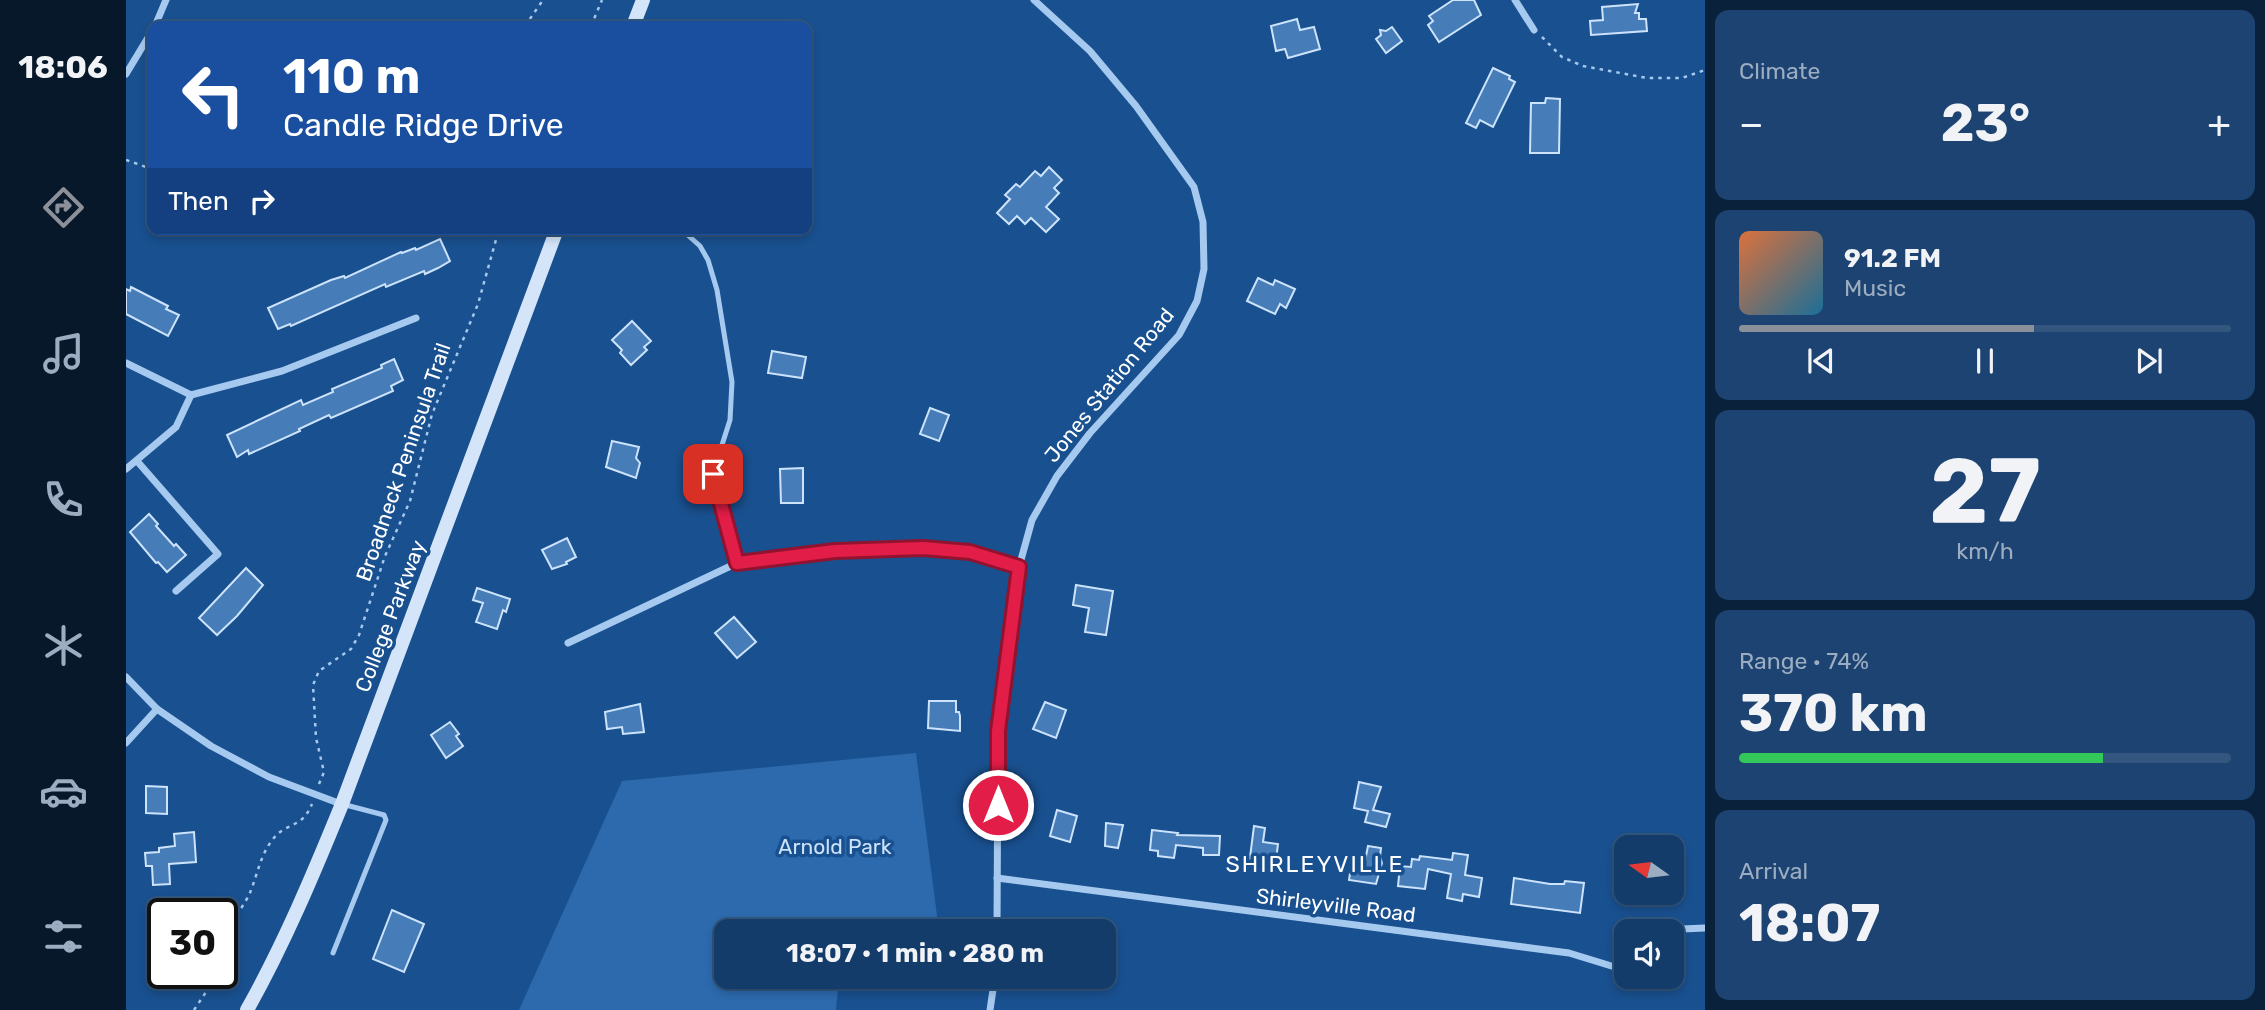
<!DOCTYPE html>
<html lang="en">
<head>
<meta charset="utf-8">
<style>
	:root { --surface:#133c6b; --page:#1c4371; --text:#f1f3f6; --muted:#9dadc1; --line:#32567e; --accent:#8c9099 }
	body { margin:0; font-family:Rubik,sans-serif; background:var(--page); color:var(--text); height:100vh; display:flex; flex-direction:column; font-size:26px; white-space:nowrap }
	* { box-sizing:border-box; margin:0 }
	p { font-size:23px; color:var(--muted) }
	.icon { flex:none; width:38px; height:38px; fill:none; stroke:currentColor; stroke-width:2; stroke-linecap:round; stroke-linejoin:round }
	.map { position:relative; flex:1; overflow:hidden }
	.panel { display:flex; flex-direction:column; gap:10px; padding:10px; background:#0a213b; width:560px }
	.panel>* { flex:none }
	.banner { position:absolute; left:21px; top:21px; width:665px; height:214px; border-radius:14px; box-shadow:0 4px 10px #0003,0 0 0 2px var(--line); background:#1a4fa0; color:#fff; overflow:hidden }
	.needle { width:46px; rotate:284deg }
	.buttons { position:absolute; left:1488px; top:835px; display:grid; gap:14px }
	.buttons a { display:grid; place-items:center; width:70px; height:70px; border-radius:14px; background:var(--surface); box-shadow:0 4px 10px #0003,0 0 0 2px var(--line); font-size:35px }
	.speed { position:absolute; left:21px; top:898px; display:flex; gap:14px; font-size:35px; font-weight:700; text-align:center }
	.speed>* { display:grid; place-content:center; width:91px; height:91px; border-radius:50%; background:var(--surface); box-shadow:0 4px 10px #0003,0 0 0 2px var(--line); line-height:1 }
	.speed .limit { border:4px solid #111; border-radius:10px; background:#fff; color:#111 }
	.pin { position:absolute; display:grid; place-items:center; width:60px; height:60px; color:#fff; margin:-30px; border-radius:14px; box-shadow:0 4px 10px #0006 }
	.me { position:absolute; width:77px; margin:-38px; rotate:0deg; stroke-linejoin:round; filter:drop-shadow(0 0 5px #0008) }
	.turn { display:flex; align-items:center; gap:24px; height:147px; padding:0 21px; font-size:32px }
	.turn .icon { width:91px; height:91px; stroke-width:2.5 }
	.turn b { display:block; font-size:49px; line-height:60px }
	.then { display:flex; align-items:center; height:66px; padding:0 21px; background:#0003; gap:14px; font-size:26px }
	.big { font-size:52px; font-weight:700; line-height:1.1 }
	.panel .card { flex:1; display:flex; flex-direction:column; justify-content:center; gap:10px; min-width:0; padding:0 24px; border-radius:14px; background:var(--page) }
	.panel .dial { align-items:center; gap:0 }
	.dial b { font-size:91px; line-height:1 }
	.song { display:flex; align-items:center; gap:21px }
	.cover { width:84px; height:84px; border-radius:10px; background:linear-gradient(135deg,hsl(20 70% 55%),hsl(200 70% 35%)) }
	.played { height:7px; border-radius:4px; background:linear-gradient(90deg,var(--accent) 60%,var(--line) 60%) }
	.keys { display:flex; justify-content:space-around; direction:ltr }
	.heat { display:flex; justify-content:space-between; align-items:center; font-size:38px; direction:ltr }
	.charge { height:10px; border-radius:5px; background:linear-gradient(90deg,#34c759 74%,var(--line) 0) }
	.trip { position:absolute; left:588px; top:919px; width:402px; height:70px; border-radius:14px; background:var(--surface); box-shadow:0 4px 10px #0003,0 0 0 2px var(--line); font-weight:700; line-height:70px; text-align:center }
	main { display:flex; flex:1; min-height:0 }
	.tab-bar { display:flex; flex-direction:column; width:126px; justify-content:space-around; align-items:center; background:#08182b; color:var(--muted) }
	.tab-bar .icon { width:49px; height:49px }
	.tab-bar .current { color:var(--accent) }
	.tab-bar b { font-size:32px; color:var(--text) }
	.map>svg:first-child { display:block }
</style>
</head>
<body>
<main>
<nav class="tab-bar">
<b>18:06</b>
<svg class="icon current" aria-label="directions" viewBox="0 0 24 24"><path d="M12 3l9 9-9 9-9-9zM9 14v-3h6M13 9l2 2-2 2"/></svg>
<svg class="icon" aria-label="music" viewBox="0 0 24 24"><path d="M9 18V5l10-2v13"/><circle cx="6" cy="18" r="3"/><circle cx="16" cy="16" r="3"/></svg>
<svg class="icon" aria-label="phone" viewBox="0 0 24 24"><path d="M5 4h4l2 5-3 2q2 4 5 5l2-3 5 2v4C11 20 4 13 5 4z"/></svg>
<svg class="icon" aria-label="climate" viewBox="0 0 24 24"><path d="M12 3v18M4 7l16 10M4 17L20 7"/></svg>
<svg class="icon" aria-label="car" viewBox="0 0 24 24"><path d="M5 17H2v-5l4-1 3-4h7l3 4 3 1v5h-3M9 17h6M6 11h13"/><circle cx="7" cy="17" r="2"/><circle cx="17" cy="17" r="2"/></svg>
<svg class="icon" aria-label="filters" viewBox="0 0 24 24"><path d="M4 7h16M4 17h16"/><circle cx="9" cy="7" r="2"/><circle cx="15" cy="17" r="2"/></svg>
</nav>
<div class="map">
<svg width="1579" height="1010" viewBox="0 0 1579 1010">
	<rect width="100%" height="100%" fill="#19508f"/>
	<polygon fill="#2c6aad" points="790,753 813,931 600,931 600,976 713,977 710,1010 393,1010 496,781"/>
	<g fill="#467cb8" stroke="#cce3fb" stroke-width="2">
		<polygon points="1327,0 1348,0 1355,15 1313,42 1302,25 1307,21 1303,16"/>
		<polygon points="1512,4 1509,13 1513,13 1513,19 1520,19 1521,31 1465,35 1464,21 1477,20 1476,7"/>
		<polygon points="1171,19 1174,30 1188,27 1194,49 1162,58 1159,49 1150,51 1145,26"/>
		<polygon points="1266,27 1276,41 1260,53 1250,39 1255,35 1254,30 1260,31"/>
		<polygon points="1367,68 1384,76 1383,79 1389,82 1367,127 1354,120 1350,128 1340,123"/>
		<polygon points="1420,98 1434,99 1433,153 1404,153 1405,103 1419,103"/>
		<polygon points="923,167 936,180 928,188 933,193 920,207 933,219 920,232 905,218 899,224 891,216 883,224 871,213 884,199 879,195 890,184 894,187 909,171 915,176"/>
		<polygon points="314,239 324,261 312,268 299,274 298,271 260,287 259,284 165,326 164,324 152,329 142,308 205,280 218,276 219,278 275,252 276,253 289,248 290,250"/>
		<polygon points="1132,278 1147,285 1149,280 1169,289 1160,308 1154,304 1149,314 1121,301"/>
		<polygon points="5,287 42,306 40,309 53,315 42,336 0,314 0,289 4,291"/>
		<polygon points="506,321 525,341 518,347 521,350 505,365 494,353 496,350 486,340"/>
		<polygon points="646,351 680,357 676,378 642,373"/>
		<polygon points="268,359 277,380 265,386 267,391 205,418 203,415 173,429 174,431 123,454 122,450 111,457 101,435 175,400 177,405 207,392 206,389 256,368 255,365"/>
		<polygon points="804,408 823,415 813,441 794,434"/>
		<polygon points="486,441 513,447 510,458 514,463 510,478 480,467"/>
		<polygon points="677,468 677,503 655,503 654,469"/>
		<polygon points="23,514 32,524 30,526 48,546 50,544 60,555 41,572 32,562 30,563 4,532"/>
		<polygon points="441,538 450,557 440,562 441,564 426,569 416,550"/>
		<polygon points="120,568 137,585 111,616 91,635 73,618"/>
		<polygon points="950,585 987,591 980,635 959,632 963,608 947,605"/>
		<polygon points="351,588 384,599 380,612 377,610 371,629 350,622 357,603 347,600"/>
		<polygon points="608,617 630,642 611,658 589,633"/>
		<polygon points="803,701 830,701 830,712 833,712 834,716 834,731 802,728"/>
		<polygon points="919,702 940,710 930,738 907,729"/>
		<polygon points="514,704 518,732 497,734 496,727 481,729 479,712"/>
		<polygon points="324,722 333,734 330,736 337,746 320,758 305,735"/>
		<polygon points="1233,782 1255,787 1247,810 1264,814 1260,827 1239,822 1242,811 1228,808"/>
		<polygon points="20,786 41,787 41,814 20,813"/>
		<polygon points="931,810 951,816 944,842 924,836"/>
		<polygon points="980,823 997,825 992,848 979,846"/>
		<polygon points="1128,826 1139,828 1137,842 1152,844 1149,868 1123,865"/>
		<polygon points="1026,830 1052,833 1051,835 1094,836 1093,855 1077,855 1077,848 1050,845 1048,858 1032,856 1032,851 1024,850"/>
		<polygon points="68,832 70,862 43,864 44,884 27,885 26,866 20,866 19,853 33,852 33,848 49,846 48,834"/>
		<polygon points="1242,846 1255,848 1254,857 1256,863 1250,884 1223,880 1226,860 1239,861"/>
		<polygon points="1327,853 1342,855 1339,875 1356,878 1353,897 1337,894 1336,901 1321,898 1325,874 1302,869 1299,889 1272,886 1274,866 1285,867 1286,859 1293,860 1294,856 1326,860"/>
		<polygon points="1388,878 1424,884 1438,884 1439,881 1458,883 1454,913 1385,904"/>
		<polygon points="266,910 298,924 278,972 247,959"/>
	</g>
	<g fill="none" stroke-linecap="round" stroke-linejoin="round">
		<g stroke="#a6c9ef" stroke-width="2.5" stroke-dasharray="3.5 5" stroke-linecap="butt">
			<polyline points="399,26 417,0"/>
			<polyline points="465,26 476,0"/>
			<polyline points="1416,37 1436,57 1457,66 1521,78 1556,78 1579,70"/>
			<polyline points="0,160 26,169"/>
			<polyline points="193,784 198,772 190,738 187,685 193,671 225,649 233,635 259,556 284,501 306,414 352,304 373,229"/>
			<path d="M96 936C104 922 116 909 123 895 131 877 134 855 147 839 160 822 176 829 186 804"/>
			<polyline points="68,1010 82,989 86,973"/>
		</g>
		<g stroke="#a6c9ef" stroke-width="5">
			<polyline points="555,229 574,246 582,260 591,290 606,382 604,420 587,473"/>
			<polyline points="207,953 260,820 258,815 216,804"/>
		</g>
		<g stroke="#a6c9ef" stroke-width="7">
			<polyline points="1389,0 1408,30"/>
			<polyline points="29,26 40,0"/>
			<polyline points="0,74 26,31"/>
			<polyline points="0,363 65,395"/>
			<polyline points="65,395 156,371 290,318"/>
			<polyline points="11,461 92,554 50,591"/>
			<polyline points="0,469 50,427 65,395"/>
			<polyline points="587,473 611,563"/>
			<polyline points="442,643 611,563 709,551 797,548 844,552 893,567"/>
			<polyline points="0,677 31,709 85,746 143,777 215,804"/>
			<polyline points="0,743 31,709"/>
			<polyline points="871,878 1443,953 1492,968 1500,962"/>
			<polyline points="871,931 872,731 893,567 906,520 931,476 964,433 1053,335 1071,301 1078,269 1077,222 1068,187 1010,106 964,51 908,0"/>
			<polyline points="1545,935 1556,929 1579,928"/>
			<polyline points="864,1010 869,976"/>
		</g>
		<g stroke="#d4e5fa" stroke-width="14">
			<polyline points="507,26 517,0"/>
			<path d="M121 1010C158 944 187 875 216 804L431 229"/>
		</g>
	</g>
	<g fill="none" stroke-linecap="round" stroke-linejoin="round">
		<g stroke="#92132f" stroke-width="18">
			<polyline id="route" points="587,474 611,563 709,551 797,548 844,552 893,567 872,731 872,805"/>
		</g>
		<use href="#route" stroke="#e11d48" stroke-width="12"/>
	</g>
	<g text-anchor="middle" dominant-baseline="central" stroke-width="7" stroke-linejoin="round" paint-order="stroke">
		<g font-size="21" fill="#fff" stroke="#19508f">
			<text transform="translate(983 385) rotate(-51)">Jones Station Road</text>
			<text transform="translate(277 462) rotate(-71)">Broadneck Peninsula Trail</text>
			<text transform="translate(264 616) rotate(-69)">College Parkway</text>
			<text transform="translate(1210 905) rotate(7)">Shirleyville Road</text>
		</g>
		<g font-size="21" fill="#cce3fb" stroke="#19508f">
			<text x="709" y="846">Arnold Park</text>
		</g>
		<g font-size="23" letter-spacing="2" fill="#fff" stroke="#19508f">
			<text x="1189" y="864">SHIRLEYVILLE</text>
		</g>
	</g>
</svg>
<div class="buttons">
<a><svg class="needle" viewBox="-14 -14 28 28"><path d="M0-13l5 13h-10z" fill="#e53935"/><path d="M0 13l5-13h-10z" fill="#9dadc1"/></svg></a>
<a><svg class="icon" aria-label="sound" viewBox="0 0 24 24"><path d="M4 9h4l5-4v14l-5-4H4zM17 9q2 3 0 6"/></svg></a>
</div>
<div class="speed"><div class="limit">30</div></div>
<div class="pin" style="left:587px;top:474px;background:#d93025"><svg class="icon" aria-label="arrive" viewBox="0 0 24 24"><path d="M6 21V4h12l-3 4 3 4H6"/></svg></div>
<svg class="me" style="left:872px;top:805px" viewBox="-20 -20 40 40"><circle r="17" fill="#e11d48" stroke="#fff" stroke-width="3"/><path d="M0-11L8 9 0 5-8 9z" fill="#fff"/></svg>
<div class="trip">18:07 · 1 min · 280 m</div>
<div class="banner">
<div class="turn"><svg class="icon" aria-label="left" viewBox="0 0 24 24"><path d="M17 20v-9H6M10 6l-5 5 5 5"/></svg><div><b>110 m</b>Candle Ridge Drive</div></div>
<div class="then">Then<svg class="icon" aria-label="right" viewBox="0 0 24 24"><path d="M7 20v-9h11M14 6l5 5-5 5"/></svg></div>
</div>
</div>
<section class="panel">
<div class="card"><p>Climate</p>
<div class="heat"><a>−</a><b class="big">23°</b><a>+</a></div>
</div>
<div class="card">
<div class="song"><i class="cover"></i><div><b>91.2 FM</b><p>Music</p></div></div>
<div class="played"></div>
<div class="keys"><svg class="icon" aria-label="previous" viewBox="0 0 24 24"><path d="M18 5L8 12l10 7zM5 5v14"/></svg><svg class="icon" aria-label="pause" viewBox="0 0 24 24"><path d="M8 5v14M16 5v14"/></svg><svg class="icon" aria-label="next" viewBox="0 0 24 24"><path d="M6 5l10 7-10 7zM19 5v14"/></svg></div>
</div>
<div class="card dial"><b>27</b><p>km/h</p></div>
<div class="card"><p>Range · 74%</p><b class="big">370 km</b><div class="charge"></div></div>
<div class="card"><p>Arrival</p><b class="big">18:07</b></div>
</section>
</main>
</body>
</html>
